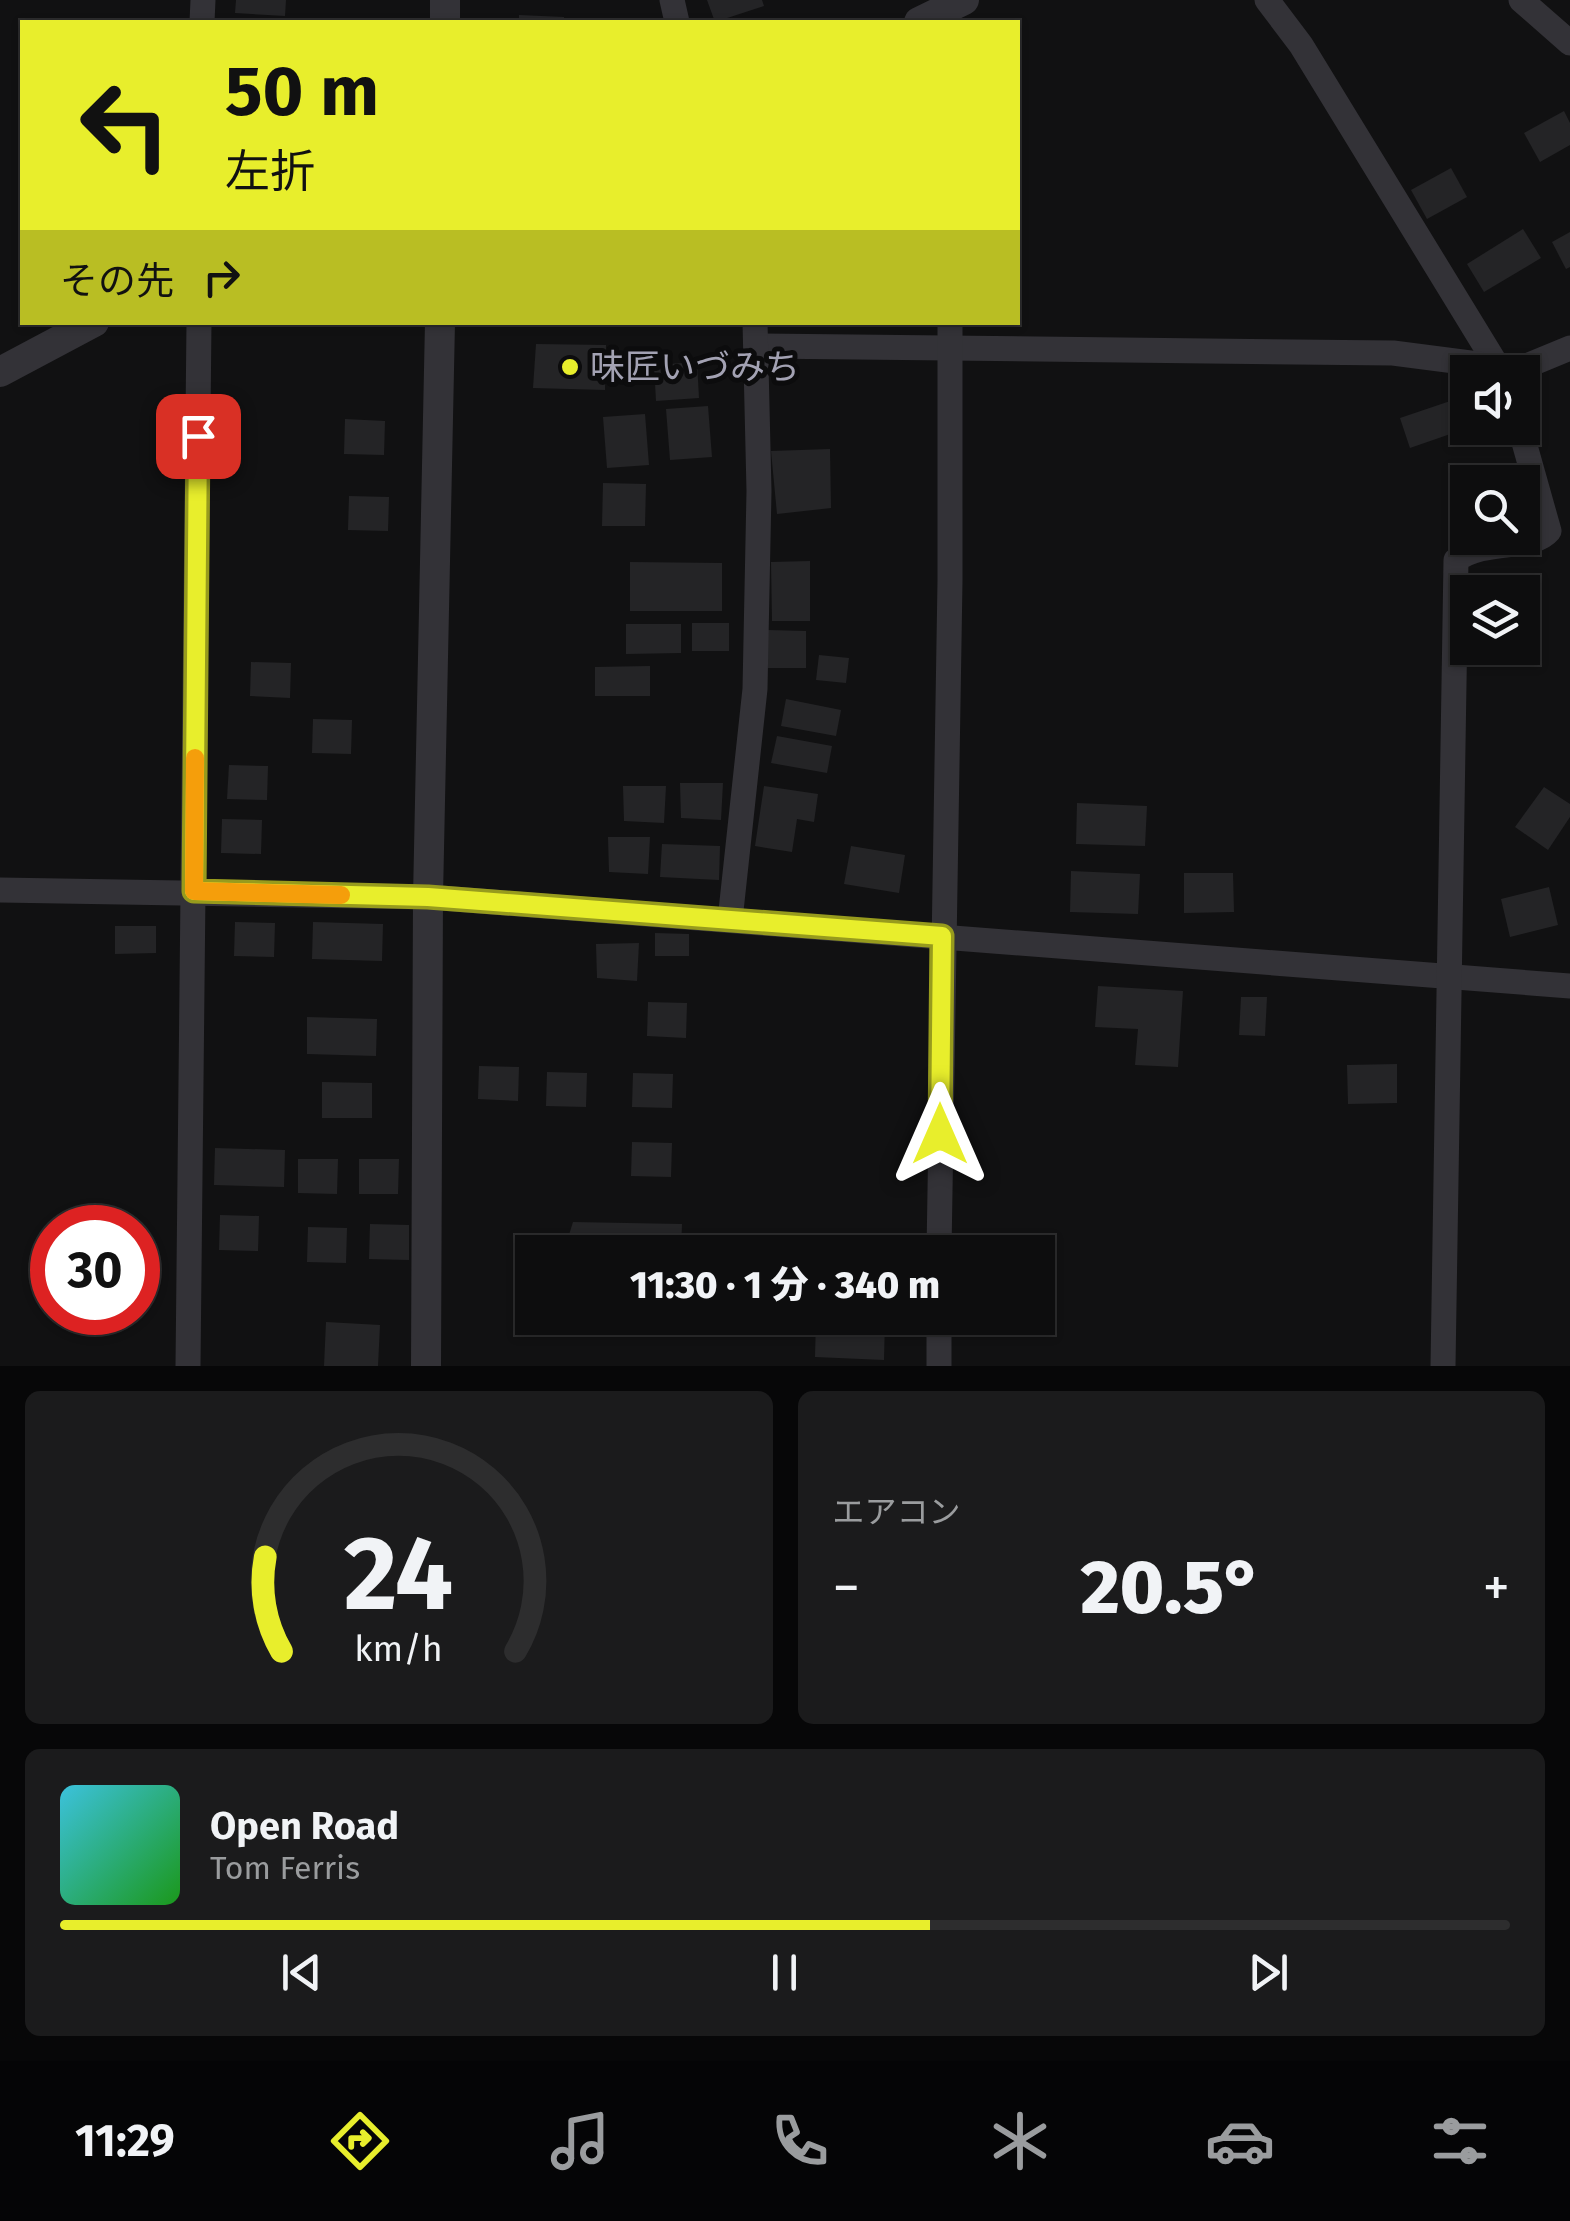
<!DOCTYPE html>
<html lang="ja">
<head>
<meta charset="utf-8">
<style>
	:root { --surface:#0d0d0e; --page:#1b1b1c; --text:#f1f3f6; --muted:#9a9c9e; --line:#2d2d2e; --accent:#e8ee2c }
	body { margin:0; font-family:"Fira Sans","Noto Sans JP",sans-serif; background:var(--page); color:var(--text); height:100vh; display:flex; flex-direction:column; font-size:38px; white-space:nowrap }
	* { box-sizing:border-box; margin:0 }
	p { font-size:32px; color:var(--muted) }
	.icon { flex:none; width:55px; height:55px; fill:none; stroke:currentColor; stroke-width:2; stroke-linecap:round; stroke-linejoin:round }
	.map { position:relative; height:1366px; overflow:hidden }
	.sheet { display:flex; flex-direction:column; gap:25px; padding:25px; background:#070708; flex:1 }
	.sheet>* { flex:none }
	.banner { position:absolute; left:20px; top:20px; width:1000px; height:305px; border-radius:0px; box-shadow:0 2px 8px #0004,0 0 0 2px var(--line); background:#e8ee2c; color:#111; overflow:hidden }
	.fabs { position:absolute; left:1450px; top:355px; display:grid; gap:20px }
	.fabs a { display:grid; place-items:center; width:90px; height:90px; border-radius:0px; background:var(--surface); box-shadow:0 2px 8px #0004,0 0 0 2px var(--line); font-size:50px }
	.speed { position:absolute; left:30px; top:1205px; display:flex; gap:20px; font-size:50px; font-weight:700; text-align:center }
	.speed>* { display:grid; place-content:center; width:130px; height:130px; border-radius:50%; background:var(--surface); box-shadow:0 2px 8px #0004,0 0 0 2px var(--line); line-height:1 }
	.speed .limit { border:15px solid #d22; background:#fff; color:#111 }
	.pin { position:absolute; display:grid; place-items:center; width:85px; height:85px; color:#fff; margin:-42px; border-radius:20px; box-shadow:0 5px 15px #0006 }
	.me { position:absolute; width:110px; margin:-55px; rotate:0deg; stroke-linejoin:round; filter:drop-shadow(0 0 8px #0008) }
	.turn { display:flex; align-items:center; gap:35px; height:210px; padding:0 40px; font-size:45px }
	.turn .icon { width:130px; height:130px; stroke-width:2.5 }
	.turn b { display:block; font-size:70px; line-height:85px }
	.then { display:flex; align-items:center; height:95px; padding:0 40px; background:#0003; gap:20px; font-size:38px }
	.big { font-size:75px; font-weight:800; line-height:1.1 }
	.sheet .card { flex:1; display:flex; flex-direction:column; justify-content:center; gap:15px; min-width:0; padding:0 35px; border-radius:15px; background:var(--page) }
	.sheet .dial { align-items:center; gap:0 }
	.dial svg { height:260px; overflow:visible; fill:none; stroke:var(--line); stroke-width:7; stroke-linecap:round; text-anchor:middle }
	.dial text { fill:var(--text); stroke:none }
	.song { display:flex; align-items:center; gap:30px }
	.cover { width:120px; height:120px; border-radius:15px; background:linear-gradient(135deg,hsl(190 70% 55%),hsl(120 70% 35%)) }
	.played { height:10px; border-radius:5px; background:linear-gradient(90deg,var(--accent) 60%,var(--line) 60%) }
	.keys { display:flex; justify-content:space-around; direction:ltr }
	.heat { display:flex; justify-content:space-between; align-items:center; font-size:55px; direction:ltr }
	.sheet .tiles { flex:1; display:grid; gap:25px; grid-template-columns:1fr 1fr }
	.card:last-child { grid-column:span 2 }
	.trip { position:absolute; left:515px; top:1235px; width:540px; height:100px; border-radius:0px; background:var(--surface); box-shadow:0 2px 8px #0004,0 0 0 2px var(--line); font-weight:800; line-height:100px; text-align:center }
	.dock { display:flex; height:160px; justify-content:space-around; align-items:center; background:#050506; color:var(--muted) }
	.dock .icon { width:70px; height:70px }
	.dock .on { color:var(--accent) }
	.dock b { font-size:45px; color:var(--text) }
	.map>svg:first-child { display:block }
</style>
</head>
<body>
<div class="map">
<svg width="1570" height="1366" viewBox="0 0 1570 1366">
	<rect width="100%" height="100%" fill="#111112"/>
	<g fill="#242426">
		<polygon points="236,0 286,0 285,16 235,13"/>
		<polygon points="707,0 762,0 764,6 715,22"/>
		<polygon points="519,15 564,17 564,22 519,22"/>
		<polygon points="1564,111 1570,123 1570,145 1540,162 1524,133"/>
		<polygon points="1451,168 1467,197 1427,219 1411,190"/>
		<polygon points="1523,229 1541,258 1484,292 1467,264"/>
		<polygon points="1570,232 1570,267 1566,269 1552,242"/>
		<polygon points="536,344 606,345 605,390 533,388"/>
		<polygon points="697,362 699,398 656,401 654,365"/>
		<polygon points="1468,395 1468,428 1490,428 1493,436 1464,446 1459,431 1410,448 1400,418"/>
		<polygon points="708,406 712,457 670,460 666,409"/>
		<polygon points="645,414 649,465 607,468 603,417"/>
		<polygon points="345,419 385,421 384,455 344,454"/>
		<polygon points="830,449 831,508 777,514 771,451"/>
		<polygon points="603,483 646,484 645,526 602,526"/>
		<polygon points="1468,492 1468,536 1464,537 1454,495"/>
		<polygon points="349,496 389,497 388,531 348,530"/>
		<polygon points="810,561 810,621 772,621 771,562"/>
		<polygon points="630,562 722,563 722,611 630,611"/>
		<rect x="692" y="623" width="37" height="28"/>
		<polygon points="626,624 681,624 681,653 626,654"/>
		<polygon points="768,630 806,631 806,668 768,668"/>
		<polygon points="819,655 849,658 846,683 816,680"/>
		<polygon points="251,662 291,663 290,698 250,696"/>
		<polygon points="650,666 650,696 595,696 595,667"/>
		<polygon points="786,699 841,710 836,736 781,726"/>
		<polygon points="313,719 352,720 351,754 312,753"/>
		<polygon points="777,736 832,746 827,773 771,763"/>
		<polygon points="229,765 268,766 267,800 227,799"/>
		<polygon points="680,783 723,783 721,820 681,818"/>
		<polygon points="623,786 666,786 664,823 624,821"/>
		<polygon points="764,786 818,794 814,822 797,819 792,852 755,846"/>
		<polygon points="1544,787 1570,804 1570,817 1548,850 1515,827"/>
		<polygon points="1077,803 1147,806 1145,846 1076,844"/>
		<polygon points="222,819 262,820 261,854 221,853"/>
		<polygon points="608,837 650,837 648,874 609,872"/>
		<polygon points="662,844 720,846 719,880 660,877"/>
		<polygon points="851,846 905,855 899,893 844,884"/>
		<polygon points="1071,871 1140,874 1138,914 1070,912"/>
		<polygon points="1184,873 1233,873 1234,912 1184,913"/>
		<polygon points="1549,887 1558,925 1510,937 1501,899"/>
		<polygon points="235,922 275,923 274,957 234,956"/>
		<polygon points="313,922 383,924 382,961 312,959"/>
		<polygon points="115,926 156,926 156,953 115,954"/>
		<polygon points="655,933 689,934 689,956 655,956"/>
		<polygon points="639,943 637,981 597,978 596,944"/>
		<polygon points="1098,986 1183,991 1178,1067 1135,1065 1138,1029 1095,1027"/>
		<polygon points="1241,997 1267,997 1265,1036 1239,1035"/>
		<polygon points="648,1002 687,1003 686,1038 647,1036"/>
		<polygon points="307,1017 377,1019 376,1056 307,1054"/>
		<polygon points="1397,1064 1397,1103 1348,1104 1347,1065"/>
		<polygon points="479,1066 519,1067 518,1101 478,1099"/>
		<polygon points="547,1072 587,1073 586,1107 546,1106"/>
		<polygon points="633,1073 673,1074 672,1108 632,1107"/>
		<polygon points="322,1082 372,1083 372,1118 322,1118"/>
		<polygon points="632,1142 672,1143 671,1177 631,1176"/>
		<polygon points="215,1148 285,1150 284,1187 214,1185"/>
		<polygon points="298,1159 338,1159 337,1194 298,1193"/>
		<polygon points="359,1159 399,1159 398,1194 359,1194"/>
		<polygon points="220,1215 259,1216 258,1251 219,1250"/>
		<polygon points="573,1222 682,1224 681,1252 564,1251"/>
		<polygon points="370,1224 409,1225 409,1260 369,1259"/>
		<polygon points="308,1227 347,1228 346,1263 307,1262"/>
		<polygon points="816,1318 885,1319 884,1360 815,1357"/>
		<polygon points="326,1322 380,1325 378,1366 324,1366"/>
	</g>
	<g fill="none" stroke-linecap="round" stroke-linejoin="round">
		<g stroke="#333237" stroke-width="25">
			<polyline points="672,0 677,22"/>
			<polyline points="1267,0 1301,45 1501,372"/>
			<polyline points="1521,0 1570,43"/>
			<polyline points="202,22 203,0"/>
			<polyline points="757,346 1393,353 1478,364 1498,372"/>
			<polyline points="1512,372 1570,348"/>
			<polyline points="0,890 428,897 1570,986"/>
			<polyline points="730,920 755,689 759,491 755,322"/>
			<polyline points="939,1252 950,581 950,322"/>
			<polyline points="188,1366 199,322"/>
			<polyline points="939,1366 939,1318"/>
			<path d="M1443 1366 1456 560C1486 538 1532 551 1549 531L1520 428"/>
		</g>
		<g stroke="#333237" stroke-width="30">
			<polyline points="445,22 445,0"/>
			<polyline points="919,22 964,0"/>
			<polyline points="0,372 94,322"/>
			<polyline points="426,1366 428,897 440,322"/>
		</g>
	</g>
	<g fill="none" stroke-linecap="round" stroke-linejoin="round">
		<g stroke="#979b1d" stroke-width="25">
			<polyline id="route" points="198,436 194,891 428,897 942,936 940,1134"/>
		</g>
		<use href="#route" stroke="#e8ee2c" stroke-width="18"/>
		<polyline stroke="#f59e0b" stroke-width="18" points="195,758 194,891 341,895"/>
	</g>
	<circle fill="#e8ee2c" stroke="#0c0c0d" stroke-width="4" cx="570" cy="367" r="10"/>
	<g text-anchor="middle" dominant-baseline="central" stroke-width="10" stroke-linejoin="round" paint-order="stroke">
		<g font-size="35" fill="#a3a2b3" stroke="#0c0c0d" text-anchor="start">
			<text x="590" y="367">味匠いづみち</text>
		</g>
	</g>
</svg>
<div class="fabs">
<a><svg class="icon" aria-label="sound" viewBox="0 0 24 24"><path d="M4 9h4l5-4v14l-5-4H4zM17 9q2 3 0 6"/></svg></a>
<a><svg class="icon" aria-label="search" viewBox="0 0 24 24"><circle cx="10" cy="10" r="6"/><path d="M15 15l6 6"/></svg></a>
<a><svg class="icon" aria-label="layers" viewBox="0 0 24 24"><path d="M12 4l9 5-9 5-9-5zM3 14l9 5 9-5"/></svg></a>
</div>
<div class="speed"><div class="limit">30</div></div>
<div class="pin" style="left:198px;top:436px;background:#d93025"><svg class="icon" aria-label="arrive" viewBox="0 0 24 24"><path d="M6 21V4h12l-3 4 3 4H6"/></svg></div>
<svg class="me" style="left:940px;top:1134px" viewBox="-20 -20 40 40"><path d="M0-17L14 15 0 8-14 15z" fill="#e8ee2c" stroke="#fff" stroke-width="4"/></svg>
<div class="trip">11:30 · 1 分 · 340 m</div>
<div class="banner">
<div class="turn"><svg class="icon" aria-label="left" viewBox="0 0 24 24"><path d="M17 20v-9H6M10 6l-5 5 5 5"/></svg><div><b>50 m</b>左折</div></div>
<div class="then">その先<svg class="icon" aria-label="right" viewBox="0 0 24 24"><path d="M7 20v-9h11M14 6l5 5-5 5"/></svg></div>
</div>
</div>
<section class="sheet">
<div class="tiles">
<div class="card dial"><svg viewBox="0 0 100 80">
<path d="M14 69A42 42 0 1 1 86 69"/>
<path d="M14 69A42 42 0 0 1 9 40" stroke="#e8ee2c"/>
<text x="50" y="56" font-size="32" font-weight="700">24</text>
<text x="50" y="72" font-size="11">km/h</text>
</svg></div>
<div class="card"><p>エアコン</p>
<div class="heat"><a>−</a><b class="big">20.5°</b><a>+</a></div>
</div>
<div class="card">
<div class="song"><i class="cover"></i><div><b>Open Road</b><p>Tom Ferris</p></div></div>
<div class="played"></div>
<div class="keys"><svg class="icon" aria-label="previous" viewBox="0 0 24 24"><path d="M18 5L8 12l10 7zM5 5v14"/></svg><svg class="icon" aria-label="pause" viewBox="0 0 24 24"><path d="M8 5v14M16 5v14"/></svg><svg class="icon" aria-label="next" viewBox="0 0 24 24"><path d="M6 5l10 7-10 7zM19 5v14"/></svg></div>
</div>
</div>
</section>
<nav class="dock">
<b>11:29</b>
<svg class="icon on" aria-label="directions" viewBox="0 0 24 24"><path d="M12 3l9 9-9 9-9-9zM9 14v-3h6M13 9l2 2-2 2"/></svg>
<svg class="icon" aria-label="music" viewBox="0 0 24 24"><path d="M9 18V5l10-2v13"/><circle cx="6" cy="18" r="3"/><circle cx="16" cy="16" r="3"/></svg>
<svg class="icon" aria-label="phone" viewBox="0 0 24 24"><path d="M5 4h4l2 5-3 2q2 4 5 5l2-3 5 2v4C11 20 4 13 5 4z"/></svg>
<svg class="icon" aria-label="climate" viewBox="0 0 24 24"><path d="M12 3v18M4 7l16 10M4 17L20 7"/></svg>
<svg class="icon" aria-label="car" viewBox="0 0 24 24"><path d="M5 17H2v-5l4-1 3-4h7l3 4 3 1v5h-3M9 17h6M6 11h13"/><circle cx="7" cy="17" r="2"/><circle cx="17" cy="17" r="2"/></svg>
<svg class="icon" aria-label="filters" viewBox="0 0 24 24"><path d="M4 7h16M4 17h16"/><circle cx="9" cy="7" r="2"/><circle cx="15" cy="17" r="2"/></svg>
</nav>
</body>
</html>
